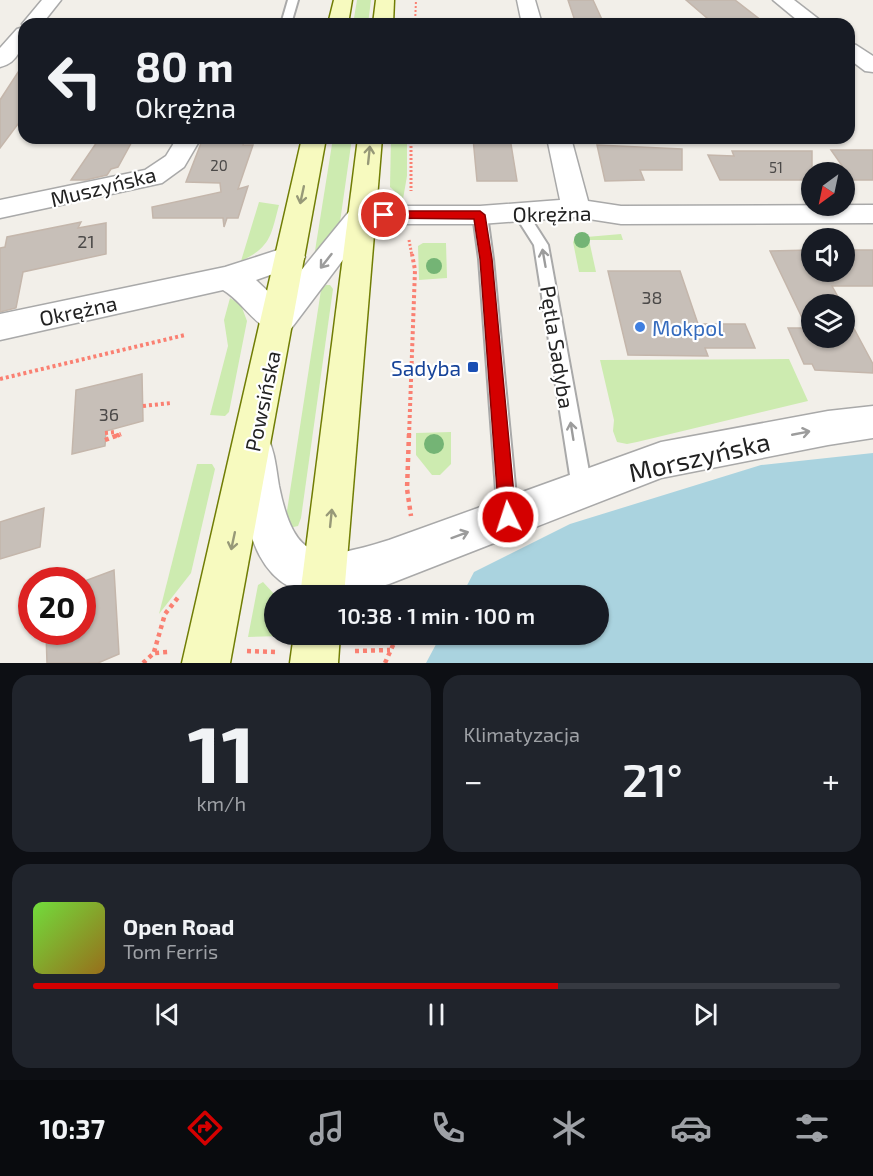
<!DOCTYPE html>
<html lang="pl">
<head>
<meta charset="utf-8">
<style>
	:root { --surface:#171b24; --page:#20242c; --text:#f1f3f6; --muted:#9ea1a6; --line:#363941; --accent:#d40000 }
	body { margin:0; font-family:"Exo 2",sans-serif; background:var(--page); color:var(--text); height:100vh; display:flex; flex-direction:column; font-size:22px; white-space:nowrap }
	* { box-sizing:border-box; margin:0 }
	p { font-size:20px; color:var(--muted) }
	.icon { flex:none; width:33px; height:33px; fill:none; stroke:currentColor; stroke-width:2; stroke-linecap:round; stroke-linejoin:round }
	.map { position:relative; height:663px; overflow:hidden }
	.panel { display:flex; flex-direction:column; gap:12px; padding:12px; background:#0d0f14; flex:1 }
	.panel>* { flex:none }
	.guide { position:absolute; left:18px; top:18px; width:837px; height:126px; border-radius:18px; box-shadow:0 2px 4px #0004; background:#171b24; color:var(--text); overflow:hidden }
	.needle { width:39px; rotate:213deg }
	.controls { position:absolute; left:801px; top:162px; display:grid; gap:12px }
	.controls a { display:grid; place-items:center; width:54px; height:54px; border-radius:50%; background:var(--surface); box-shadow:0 2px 4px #0004; font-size:30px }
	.speed { position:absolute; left:18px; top:567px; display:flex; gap:12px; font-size:30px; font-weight:700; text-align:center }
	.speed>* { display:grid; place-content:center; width:78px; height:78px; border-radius:50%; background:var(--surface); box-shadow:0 2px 4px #0004; line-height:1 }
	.speed .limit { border:9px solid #d22; background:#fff; color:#111 }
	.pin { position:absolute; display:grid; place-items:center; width:51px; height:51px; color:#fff; margin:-26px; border:3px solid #fff; border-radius:50%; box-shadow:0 2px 6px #0007 }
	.me { position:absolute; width:66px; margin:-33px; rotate:356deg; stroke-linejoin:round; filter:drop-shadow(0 0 4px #0008) }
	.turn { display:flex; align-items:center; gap:21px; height:126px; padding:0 18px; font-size:27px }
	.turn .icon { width:78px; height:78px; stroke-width:2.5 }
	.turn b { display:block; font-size:42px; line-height:51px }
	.big { font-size:45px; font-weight:600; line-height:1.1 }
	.panel .widget { flex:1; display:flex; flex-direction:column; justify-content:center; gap:9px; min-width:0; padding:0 21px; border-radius:18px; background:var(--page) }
	.panel .dial { align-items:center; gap:0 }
	.dial b { font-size:78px; line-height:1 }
	.song { display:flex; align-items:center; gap:18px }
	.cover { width:72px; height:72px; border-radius:9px; background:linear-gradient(135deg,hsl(100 70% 55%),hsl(40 70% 35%)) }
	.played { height:6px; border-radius:3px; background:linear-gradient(90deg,var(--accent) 65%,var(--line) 65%) }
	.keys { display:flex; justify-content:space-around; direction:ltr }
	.heat { display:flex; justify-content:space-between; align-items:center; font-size:33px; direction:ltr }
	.panel .tiles { flex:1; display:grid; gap:12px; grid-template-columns:1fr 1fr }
	.widget:last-child { grid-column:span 2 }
	.trip { position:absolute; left:264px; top:585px; width:345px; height:60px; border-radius:30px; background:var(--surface); box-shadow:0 2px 4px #0004; font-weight:600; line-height:60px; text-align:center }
	.tabs { display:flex; height:96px; justify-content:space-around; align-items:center; background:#090b0e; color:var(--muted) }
	.tabs .icon { width:42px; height:42px }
	.tabs .current { color:var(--accent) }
	.tabs b { font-size:27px; color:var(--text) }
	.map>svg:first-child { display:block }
</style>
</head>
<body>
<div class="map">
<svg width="873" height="663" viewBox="0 0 873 663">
	<rect width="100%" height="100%" fill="#f2efe9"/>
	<g fill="#cdebb0">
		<polygon points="357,0 371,0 368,24 353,24"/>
		<polygon points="333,138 352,138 339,229 314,257"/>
		<polygon points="391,138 407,138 407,176 403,199 390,187"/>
		<path d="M259 202 279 205C271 235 271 247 241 261Z"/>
		<polygon points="621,234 623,240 589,240 596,272 579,272 573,242 575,238"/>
		<polygon points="423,243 446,243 447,278 419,280 418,246"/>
		<polygon points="326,285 330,285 333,289 301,518 298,526 289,528 285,524 321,290"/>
		<polygon points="230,298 241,305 247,321 229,412 225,416 210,415 228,346 224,320"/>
		<polygon points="789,359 808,401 637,442 627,444 617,442 613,431 614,420 600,360"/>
		<polygon points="451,432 451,464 440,475 432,475 416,455 416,433"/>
		<polygon points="197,464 212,464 215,469 191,573 159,614"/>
		<polygon points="263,582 275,595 274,634 282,635 282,636 248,637 258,585"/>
	</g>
	<polygon fill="#aad3df" points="873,453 873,663 426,663 441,635 598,634 598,596 462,595 474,572 570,524 761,465"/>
	<g fill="#c7bfb8" stroke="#c4b6ab" stroke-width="1.5">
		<polygon points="568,0 593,0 604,24 576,24"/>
		<polygon points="686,0 735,0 766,24 714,24"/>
		<polygon points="24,63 24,116 0,148 0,100"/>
		<polygon points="134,138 118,167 111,169 107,175 86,180 71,180 99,139"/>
		<polygon points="203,138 245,138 243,145 253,145 238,189 248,186 238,218 227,218 224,227 223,218 153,218 152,207 221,192 220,183 186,182"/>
		<polygon points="473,138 510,138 517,181 477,181"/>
		<polygon points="597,145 682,149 682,170 640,170 644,180 605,181"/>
		<polygon points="831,150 873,150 873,180 852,180"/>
		<polygon points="732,151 812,151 812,180 720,180 708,155 734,156"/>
		<polygon points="81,222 78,228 106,223 106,254 23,272 16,308 0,312 0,248 5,247 7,237"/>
		<polygon points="812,250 812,272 844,272 844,250 873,250 873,286 832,286 842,304 812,304 812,338 844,338 844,310 873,364 873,373 815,370 812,364 804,364 788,328 807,328 770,251"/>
		<polygon points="608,271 680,271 698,324 745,324 755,348 705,348 708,356 628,355"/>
		<polygon points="142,374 143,421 106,431 105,446 72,454 76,390"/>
		<polygon points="44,508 40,547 0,559 0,522"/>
		<polygon points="114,570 119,654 98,663 47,663 46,632 82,632 82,582"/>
	</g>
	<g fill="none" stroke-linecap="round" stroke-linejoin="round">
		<g stroke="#a9a9a9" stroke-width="4">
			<g id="lane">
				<polygon points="288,0 298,0 291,24 281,24"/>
				<polygon points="520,207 525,209 548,245 592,488 589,495 582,497 575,495 572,488 534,245 513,212"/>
				<polygon points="480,210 487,215 493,259 518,517 515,524 508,527 501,524 498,517 479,259 473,215"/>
			</g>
		</g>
		<g stroke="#a9a9a9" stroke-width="3">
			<g id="street">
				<polygon points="42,0 61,0 42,24 24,24 24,27 22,24"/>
				<polygon points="517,0 535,0 542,24 522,24"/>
				<polygon points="773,0 794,0 825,24 802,24"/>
				<path d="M24 27C24 44 19 63 0 67V48L17 29Z"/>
				<polygon points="849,43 856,45 873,56 873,72 865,71 849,59"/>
				<polygon points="177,138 201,138 184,167 162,183 0,218 0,200 145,170 166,156"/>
				<path d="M547 138H571L588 201 621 206 873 205V223L621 224 576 217 480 224H370L290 330C260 339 247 304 223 290L0 340V314L225 267 290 246 301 250 305 257 301 264 256 280 277 300 352 208 362 206H480L560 200Z"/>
				<path d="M873 406V438L828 445 661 478 389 584C302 610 258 593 242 498 239 484 233 463 235 448 236 444 239 439 241 436L254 431 267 436C275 452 276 468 279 486 295 565 321 561 389 540L661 442 828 411Z"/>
			</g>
		</g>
		<g stroke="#707d05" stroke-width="3">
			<g id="secondary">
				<polygon points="334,0 352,0 348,24 328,24"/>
				<polygon points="376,0 394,0 393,24 373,24"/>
				<polygon points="302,138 326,138 230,663 182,663"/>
				<polygon points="358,138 382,138 344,596 300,596"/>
				<polygon points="294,634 340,634 338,663 290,663"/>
			</g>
		</g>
		<polyline stroke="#fa8072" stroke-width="2" stroke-dasharray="2 2" stroke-linecap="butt" points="415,24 416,0"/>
		<g stroke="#fa8072" stroke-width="3" stroke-dasharray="2 2" stroke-linecap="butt">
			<polyline points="411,138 411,191"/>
			<polyline points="409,240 412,256"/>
		</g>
		<g stroke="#fa8072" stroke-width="4" stroke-dasharray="3 3" stroke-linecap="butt">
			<polyline points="0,379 185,335"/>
			<polyline points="143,406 171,403"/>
			<polyline points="105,433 115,432 117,436"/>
			<polyline points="117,436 122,434"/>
			<polyline points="409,436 415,270 412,254"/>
		</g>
		<g stroke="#fa8072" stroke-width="4.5" stroke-dasharray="4 4" stroke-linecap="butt">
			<polyline points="116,434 117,437"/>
			<polyline points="409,434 407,489 411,516"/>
			<polyline points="105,440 121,434"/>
			<polyline points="247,651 276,652"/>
			<polyline points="355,651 390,650"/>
			<polyline points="154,652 165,614 180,595"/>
			<polyline points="143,663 154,653 168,652"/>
			<polyline points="385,663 398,634"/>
		</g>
		<use href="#lane" fill="#fff" fill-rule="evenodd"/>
		<use href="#street" fill="#fff" fill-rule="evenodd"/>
		<use href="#secondary" fill="#f7fabf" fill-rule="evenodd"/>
	</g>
	<g fill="#74b475">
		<circle cx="582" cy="240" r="8"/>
		<circle cx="434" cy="266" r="8"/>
		<circle cx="434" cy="444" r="10"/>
	</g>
	<defs><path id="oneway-shaft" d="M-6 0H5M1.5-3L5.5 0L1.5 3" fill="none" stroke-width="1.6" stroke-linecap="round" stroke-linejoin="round" transform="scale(1.5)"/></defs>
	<g stroke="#979978">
		<use href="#oneway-shaft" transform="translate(369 155) rotate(-84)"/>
		<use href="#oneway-shaft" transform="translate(302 195) rotate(102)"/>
		<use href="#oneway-shaft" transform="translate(331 518) rotate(-84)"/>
		<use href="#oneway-shaft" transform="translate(233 541) rotate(102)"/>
	</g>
	<g stroke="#9c9c9c">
		<use href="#oneway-shaft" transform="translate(544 258) rotate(-100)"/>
		<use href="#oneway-shaft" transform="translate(326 261) rotate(128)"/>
		<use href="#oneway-shaft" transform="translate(572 431) rotate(-99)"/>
		<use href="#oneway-shaft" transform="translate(801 433) rotate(-11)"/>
		<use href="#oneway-shaft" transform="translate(460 535) rotate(-20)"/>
	</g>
	<polygon fill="#d40000" stroke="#8a0000" stroke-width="1.5" points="384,211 480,211 485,215 492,259 516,517 514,523 508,526 502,523 499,517 480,259 474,219 380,218 380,212"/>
	<circle fill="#3f7fe0" stroke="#fff" stroke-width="2" cx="640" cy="327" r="6"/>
	<rect fill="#1a4fb4" stroke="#fff" stroke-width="2" x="467" y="361" width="12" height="12" rx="3"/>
	<g text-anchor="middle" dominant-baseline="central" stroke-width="4.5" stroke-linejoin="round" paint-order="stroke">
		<g font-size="15" fill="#4b4948">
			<text x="219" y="165">20</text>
			<text x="776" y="167">51</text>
		</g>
		<g font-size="18" fill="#4b4948">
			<text x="86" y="241">21</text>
			<text x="652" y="297">38</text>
			<text x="109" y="414">36</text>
		</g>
		<g font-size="21" fill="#222" stroke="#fff">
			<text transform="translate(103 186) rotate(-14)">Muszyńska</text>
			<text transform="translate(552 213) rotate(-1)">Okrężna</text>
			<text transform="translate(78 310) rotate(-12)">Okrężna</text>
			<text transform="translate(558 347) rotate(81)">Pętla Sadyba</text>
			<text transform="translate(262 401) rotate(-78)">Powsińska</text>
		</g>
		<g font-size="21" fill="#366cbe" stroke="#fff" text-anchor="start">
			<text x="652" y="327">Mokpol</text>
		</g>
		<g font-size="21" fill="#164399" stroke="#fff" text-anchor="end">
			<text x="461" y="367">Sadyba</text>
		</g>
		<g font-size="26" fill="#222" stroke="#fff">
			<text transform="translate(699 456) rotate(-13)">Morszyńska</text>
		</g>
	</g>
</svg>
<div class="controls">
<a><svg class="needle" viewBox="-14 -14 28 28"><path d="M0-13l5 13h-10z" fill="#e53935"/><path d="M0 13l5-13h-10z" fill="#9ea1a6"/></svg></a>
<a><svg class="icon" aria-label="sound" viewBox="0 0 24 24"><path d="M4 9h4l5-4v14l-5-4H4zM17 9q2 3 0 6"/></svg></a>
<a><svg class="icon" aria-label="layers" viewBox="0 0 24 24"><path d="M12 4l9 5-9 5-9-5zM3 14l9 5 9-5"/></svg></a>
</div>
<div class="speed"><div class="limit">20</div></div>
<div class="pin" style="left:384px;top:215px;background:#d93025"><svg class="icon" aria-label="arrive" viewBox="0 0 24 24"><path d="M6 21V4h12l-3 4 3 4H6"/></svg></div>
<svg class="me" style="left:508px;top:517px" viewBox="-20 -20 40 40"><circle r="17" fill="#d40000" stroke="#fff" stroke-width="3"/><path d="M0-11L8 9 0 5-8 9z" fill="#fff"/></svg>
<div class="trip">10:38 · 1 min · 100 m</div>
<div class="guide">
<div class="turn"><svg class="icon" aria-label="left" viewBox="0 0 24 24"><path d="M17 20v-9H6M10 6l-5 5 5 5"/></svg><div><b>80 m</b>Okrężna</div></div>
</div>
</div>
<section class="panel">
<div class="tiles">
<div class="widget dial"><b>11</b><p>km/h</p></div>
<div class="widget"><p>Klimatyzacja</p>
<div class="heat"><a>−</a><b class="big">21°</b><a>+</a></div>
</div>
<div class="widget">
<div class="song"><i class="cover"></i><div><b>Open Road</b><p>Tom Ferris</p></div></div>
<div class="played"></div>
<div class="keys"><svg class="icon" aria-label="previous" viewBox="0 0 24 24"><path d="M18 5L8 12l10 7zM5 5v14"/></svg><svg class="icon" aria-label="pause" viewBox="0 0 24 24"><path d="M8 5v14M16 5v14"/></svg><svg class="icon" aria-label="next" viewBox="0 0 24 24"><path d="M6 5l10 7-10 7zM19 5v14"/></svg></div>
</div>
</div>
</section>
<nav class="tabs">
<b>10:37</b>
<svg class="icon current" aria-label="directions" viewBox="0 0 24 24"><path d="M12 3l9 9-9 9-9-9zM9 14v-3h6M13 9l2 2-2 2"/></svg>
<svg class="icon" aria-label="music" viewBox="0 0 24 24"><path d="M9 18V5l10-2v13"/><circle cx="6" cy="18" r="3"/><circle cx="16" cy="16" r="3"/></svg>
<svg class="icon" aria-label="phone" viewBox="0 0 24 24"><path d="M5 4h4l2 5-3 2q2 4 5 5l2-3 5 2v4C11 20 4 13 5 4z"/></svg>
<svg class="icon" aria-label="climate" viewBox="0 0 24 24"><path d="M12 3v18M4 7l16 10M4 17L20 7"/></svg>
<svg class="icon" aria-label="car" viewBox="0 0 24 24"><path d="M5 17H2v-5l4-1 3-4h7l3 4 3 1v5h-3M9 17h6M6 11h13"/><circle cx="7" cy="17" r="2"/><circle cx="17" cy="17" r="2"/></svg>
<svg class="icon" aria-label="filters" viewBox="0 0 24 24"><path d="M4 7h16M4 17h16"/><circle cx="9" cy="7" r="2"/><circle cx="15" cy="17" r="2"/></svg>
</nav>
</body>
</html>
